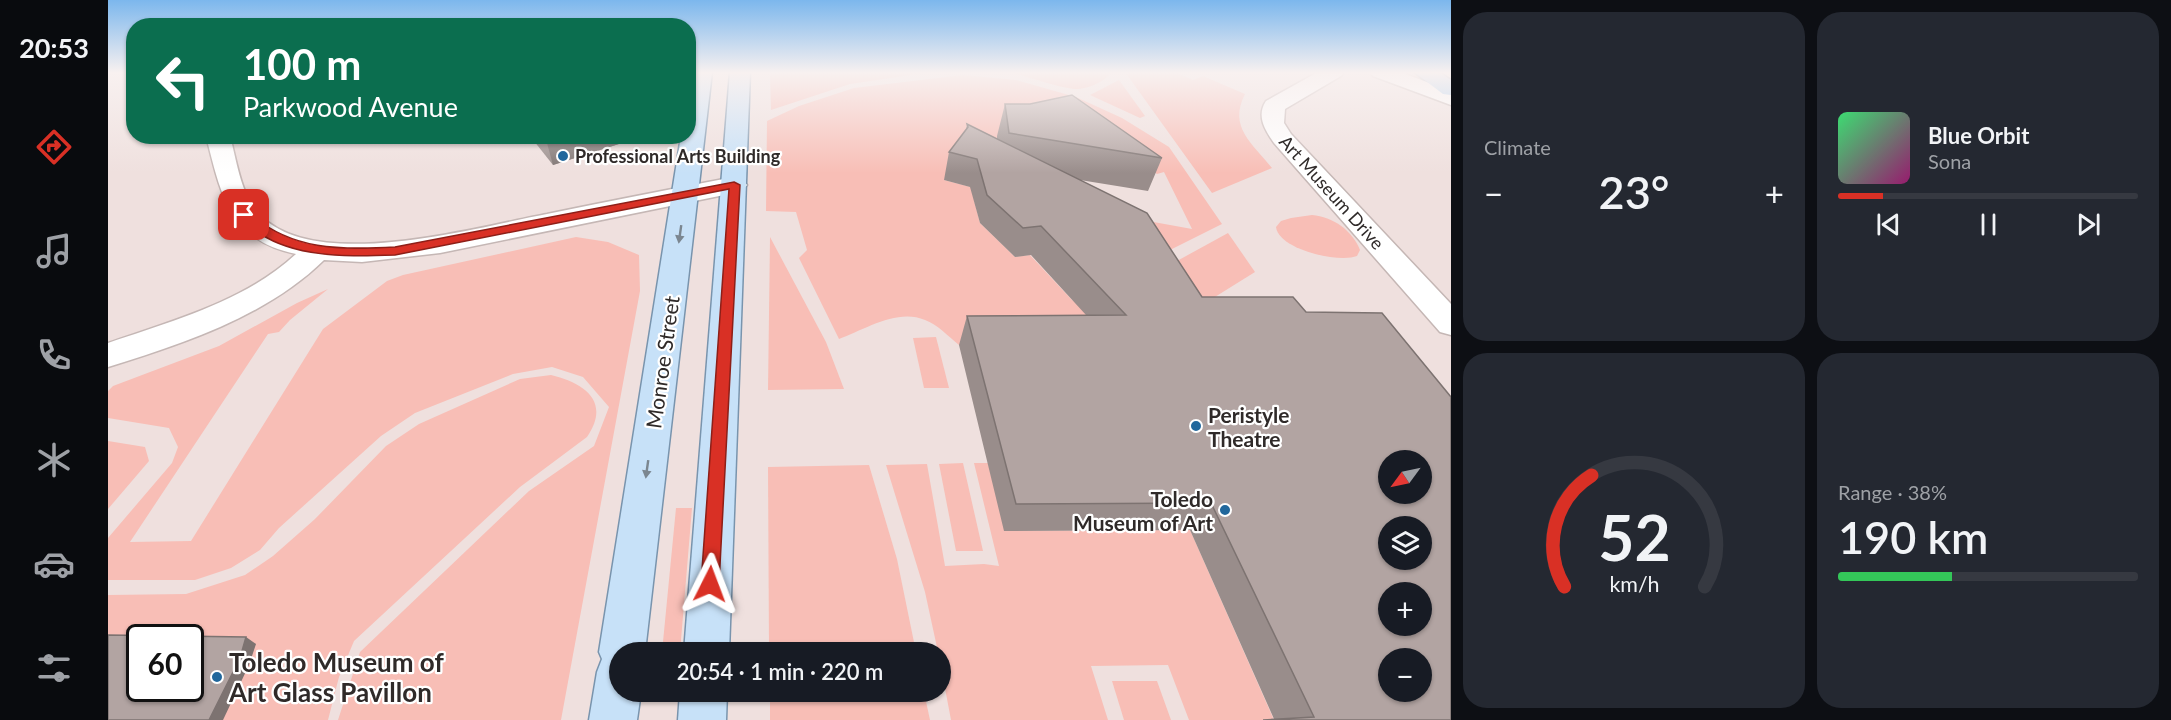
<!DOCTYPE html>
<html lang="en">
<head>
<meta charset="utf-8">
<style>
	:root { --surface:#171b24; --page:#242831; --text:#f1f3f6; --muted:#9ea1a6; --line:#363941; --accent:#d93025 }
	body { margin:0; font-family:Lato,sans-serif; background:var(--page); color:var(--text); height:100vh; display:flex; flex-direction:column; font-size:22px; white-space:nowrap }
	* { box-sizing:border-box; margin:0 }
	p { font-size:20px; color:var(--muted) }
	.icon { flex:none; width:33px; height:33px; fill:none; stroke:currentColor; stroke-width:2; stroke-linecap:round; stroke-linejoin:round }
	.map { position:relative; flex:1; overflow:hidden }
	.sheet { display:flex; flex-direction:column; gap:12px; padding:12px; background:#0d0f14; width:720px }
	.sheet>* { flex:none }
	.top-card { position:absolute; left:18px; top:18px; width:570px; height:126px; border-radius:24px; box-shadow:0 2px 4px #0004; background:#0b6e4f; color:#fff; overflow:hidden }
	.needle { width:39px; rotate:237deg }
	.fabs { position:absolute; left:1270px; top:450px; display:grid; gap:12px }
	.fabs a { display:grid; place-items:center; width:54px; height:54px; border-radius:50%; background:var(--surface); box-shadow:0 2px 4px #0004; font-size:30px }
	.speed { position:absolute; left:18px; top:624px; display:flex; gap:12px; font-size:30px; font-weight:700; text-align:center }
	.speed>* { display:grid; place-content:center; width:78px; height:78px; border-radius:50%; background:var(--surface); box-shadow:0 2px 4px #0004; line-height:1 }
	.speed .limit { border:3px solid #111; border-radius:9px; background:#fff; color:#111 }
	.pin { position:absolute; display:grid; place-items:center; width:51px; height:51px; color:#fff; margin:-26px; border-radius:12px; box-shadow:0 3px 9px #0006 }
	.me { position:absolute; width:66px; margin:-33px; rotate:3deg; stroke-linejoin:round; filter:drop-shadow(0 0 4px #0008) }
	.turn { display:flex; align-items:center; gap:21px; height:126px; padding:0 18px; font-size:27px }
	.turn .icon { width:78px; height:78px; stroke-width:2.5 }
	.turn b { display:block; font-size:42px; line-height:51px }
	.big { font-size:45px; font-weight:600; line-height:1.1 }
	.sheet .card { flex:1; display:flex; flex-direction:column; justify-content:center; gap:9px; min-width:0; padding:0 21px; border-radius:24px; background:var(--page) }
	.sheet .dial { align-items:center; gap:0 }
	.dial svg { height:156px; overflow:visible; fill:none; stroke:var(--line); stroke-width:7; stroke-linecap:round; text-anchor:middle }
	.dial text { fill:var(--text); stroke:none }
	.song { display:flex; align-items:center; gap:18px }
	.cover { width:72px; height:72px; border-radius:9px; background:linear-gradient(135deg,hsl(140 70% 55%),hsl(320 70% 35%)) }
	.played { height:6px; border-radius:3px; background:linear-gradient(90deg,var(--accent) 15%,var(--line) 15%) }
	.keys { display:flex; justify-content:space-around; direction:ltr }
	.heat { display:flex; justify-content:space-between; align-items:center; font-size:33px; direction:ltr }
	.charge { height:9px; border-radius:4px; background:linear-gradient(90deg,#34c759 38%,var(--line) 0) }
	.sheet .tiles { flex:1; display:grid; gap:12px; grid-template-columns:repeat(2,1fr) }
	.trip { position:absolute; left:501px; top:642px; width:342px; height:60px; border-radius:30px; background:var(--surface); box-shadow:0 2px 4px #0004; font-weight:600; line-height:60px; text-align:center }
	main { display:flex; flex:1; min-height:0 }
	.tab-bar { display:flex; flex-direction:column; width:108px; justify-content:space-around; align-items:center; background:#090b0e; color:var(--muted) }
	.tab-bar .icon { width:42px; height:42px }
	.tab-bar .current { color:var(--accent) }
	.tab-bar b { font-size:27px; color:var(--text) }
	.map>svg:first-child { display:block }
</style>
</head>
<body>
<main>
<nav class="tab-bar">
<b>20:53</b>
<svg class="icon current" aria-label="directions" viewBox="0 0 24 24"><path d="M12 3l9 9-9 9-9-9zM9 14v-3h6M13 9l2 2-2 2"/></svg>
<svg class="icon" aria-label="music" viewBox="0 0 24 24"><path d="M9 18V5l10-2v13"/><circle cx="6" cy="18" r="3"/><circle cx="16" cy="16" r="3"/></svg>
<svg class="icon" aria-label="phone" viewBox="0 0 24 24"><path d="M5 4h4l2 5-3 2q2 4 5 5l2-3 5 2v4C11 20 4 13 5 4z"/></svg>
<svg class="icon" aria-label="climate" viewBox="0 0 24 24"><path d="M12 3v18M4 7l16 10M4 17L20 7"/></svg>
<svg class="icon" aria-label="car" viewBox="0 0 24 24"><path d="M5 17H2v-5l4-1 3-4h7l3 4 3 1v5h-3M9 17h6M6 11h13"/><circle cx="7" cy="17" r="2"/><circle cx="17" cy="17" r="2"/></svg>
<svg class="icon" aria-label="filters" viewBox="0 0 24 24"><path d="M4 7h16M4 17h16"/><circle cx="9" cy="7" r="2"/><circle cx="15" cy="17" r="2"/></svg>
</nav>
<div class="map">
<svg width="1343" height="720" viewBox="0 0 1343 720">
	<rect width="100%" height="100%" fill="#efe0de"/>
	<g fill="#f8beb6">
		<polygon points="662,72 823,72 742,84 663,110"/>
		<path d="M901 72H1003C998 82 977 90 966 89 944 86 922 77 901 72Z"/>
		<path d="M1017 72H1067L1085 80 1095 76 1137 94C1120 127 1144 143 1164 168L1104 193Z"/>
		<path d="M855 75 908 80 968 97 1014 118 1061 147 1114 224 1052 255 1040 221 1084 229 1056 172 1049 174 1028 157 890 143 861 146 836 180 893 195 866 200 872 223 907 257 922 255 964 300 1015 327 851 345C841 337 829 324 817 320 789 308 756 330 731 339L691 258 699 250 688 212 658 211 659 121 691 106 746 88Z"/>
		<polygon points="1011,80 1037,116 1032,118 982,95"/>
		<path d="M1204 215C1225 217 1244 230 1252 250L1249 256C1231 263 1171 250 1168 227L1173 221 1183 218Z"/>
		<polygon points="1120,233 1147,272 1086,310 1058,267"/>
		<polygon points="468,237 500,242 531,255 532,291 453,720 230,720 252,652 421,491 486,446 501,407 475,377 444,367 405,374 307,413 273,436 171,528 152,550 123,568 87,580 0,580 0,538 64,463 70,447 61,428 0,418 0,391 5,386 111,346 189,303 220,289 182,320 171,332 160,334 22,542 83,541 215,329 279,281 295,275"/>
		<polygon points="662,237 718,342 736,389 660,390"/>
		<polygon points="828,337 841,388 816,388 805,338"/>
		<path d="M443 375C477 383 503 402 479 437L412 487 246 641 231 677 220 720H115L82 638H32L0 642V595L78 594 137 575 165 556 207 519 278 446 311 424 412 379Z"/>
		<polygon points="0,441 37,447 41,461 0,509"/>
		<polygon points="855,463 875,551 848,551 831,464"/>
		<polygon points="866,463 880,463 897,531 1082,530 1166,720 1081,720 1060,665 983,666 1000,720 843,720 833,667 832,652 830,652 817,592 778,465 819,464 837,566 876,564 891,566"/>
		<polygon points="761,465 789,559 808,652 661,652 660,467"/>
		<polygon points="568,508 584,508 572,652 554,652"/>
		<polygon points="1004,681 1049,681 1063,720 1016,720"/>
		<polygon points="662,692 816,692 822,720 662,720"/>
	</g>
	<g fill="none" stroke-linecap="round" stroke-linejoin="round">
		<g stroke="#c5b7b5" stroke-width="3">
			<g id="minor">
				<path d="M1210 72H1236L1233 76 1177 109 1176 123 1183 134 1343 304V335L1332 332 1166 143C1157 130 1148 116 1158 101Z"/>
				<polygon points="1262,72 1292,72 1343,91 1343,105 1265,76"/>
				<path d="M98 136H122C129 162 133 197 153 216 210 273 369 227 439 214 501 201 564 189 626 177L635 180 639 185 635 190 626 193 332 253 254 262 216 260C159 316 75 344 0 367V343C64 321 138 301 188 254 121 240 113 195 98 136Z"/>
			</g>
		</g>
		<g stroke="#7994ad" stroke-width="3">
			<g id="major">
				<polygon points="584,72 604,72 537,652 512,652 512,692 533,692 529,720 481,720 489,672 494,659 491,652 573,136 580,136 580,91"/>
				<polygon points="622,72 642,72 621,652 576,652"/>
				<polygon points="572,692 619,692 618,720 570,720"/>
			</g>
		</g>
		<g stroke="#7994ad" stroke-width="3">
			<polygon id="highway" points="1306,72 1331,72 1343,80 1343,95 1335,94"/>
		</g>
		<use href="#minor" fill="#fff" fill-rule="evenodd"/>
		<use href="#major" fill="#c7e1f8" fill-rule="evenodd"/>
		<use href="#highway" fill="#a1cdf4" fill-rule="evenodd"/>
	</g>
	<g fill="#998d8b">
		<polygon points="897,104 1054,158 1040,191 972,180 1343,720 1166,719 1082,530 896,531 851,345 859,316 978,315 923,255 907,257 872,223 862,187 836,180 841,152 858,130 859,124 889,139 889,136"/>
		<polygon points="422,136 536,136 445,165"/>
	</g>
	<g fill="#7d7371">
		<polygon points="460,136 536,136 445,165 439,143"/>
		<polygon points="138,637 148,644 141,665 115,720 101,720"/>
	</g>
	<g fill="#b2a4a2" stroke="#7d7371" stroke-width="1.5" fill-rule="evenodd">
		<polygon points="964,95 1054,158 901,133 897,104 922,104"/>
		<path d="M859 124 1039 213 1094 297H1185L1198 312 1274 313 1343 397V720H1155L1206 717 1103 503 908 504 859 316 1018 315 933 226 915 228 879 195 869 159 841 152 860 127ZM1281 460H1314V494H1281ZM1281 526H1314V560H1281ZM1281 592H1314V626H1281ZM1281 658H1314V692H1281Z"/>
		<polygon points="434,136 460,136 439,143"/>
		<path d="M0 635 138 637 132 658 101 720H0ZM32 638H82V688H32Z"/>
	</g>
	<defs><path id="oneway-solid" d="M-6-.8H1V-3.2L6.5 0L1 3.2V.8H-6Z" transform="scale(1.5)"/></defs>
	<g fill="#7b8690">
		<use href="#oneway-solid" transform="translate(572 234) rotate(98)"/>
		<use href="#oneway-solid" transform="translate(539 469) rotate(98)"/>
	</g>
	<linearGradient id="sky" x2="0" y2="1"><stop stop-color="#7cb7ed"/><stop offset="0.42" stop-color="#f8f1f0"/><stop offset="1" stop-color="#f8f1f0" stop-opacity="0"/></linearGradient>
	<rect width="1343" height="173" fill="url(#sky)"/>
	<path fill="#d93025" stroke="#8d1f18" stroke-width="1.5" d="M626 182 632 185 611 584 608 590 602 593 596 590 593 584 621 189 287 255C235 257 167 259 131 215L133 212H140C183 251 233 250 287 247Z"/>
	<g fill="#21679c" stroke="#fff" stroke-width="2">
		<circle cx="455" cy="156" r="6"/>
		<circle cx="1088" cy="426" r="6"/>
		<circle cx="1117" cy="510" r="6"/>
		<circle cx="109" cy="677" r="6"/>
	</g>
	<g text-anchor="middle" dominant-baseline="central" stroke-width="4.5" stroke-linejoin="round" paint-order="stroke">
		<g font-size="18" font-weight="bold" fill="#2f2a29" stroke="#fff" text-anchor="start">
			<text x="467" y="156">Professional Arts Building</text>
		</g>
		<g font-size="18" fill="#2f2a29" stroke="#fff">
			<text transform="translate(1224 192) rotate(48)">Art Museum Drive</text>
		</g>
		<g font-size="21" fill="#2f2a29" stroke="#fff">
			<text transform="translate(554 362) rotate(-82)">Monroe Street</text>
		</g>
		<g font-size="21" font-weight="bold" fill="#2f2a29" stroke="#fff" text-anchor="start">
			<text x="1100" y="414">Peristyle<tspan x="1100" dy="24">Theatre</tspan></text>
			<text x="1105" y="498" text-anchor="end">Toledo<tspan x="1105" dy="24">Museum of Art</tspan></text>
		</g>
		<g font-size="26" font-weight="bold" fill="#2f2a29" stroke="#fff" text-anchor="start">
			<text x="121" y="662">Toledo Museum of<tspan x="121" dy="30">Art Glass Pavillon</tspan></text>
		</g>
	</g>
</svg>
<div class="fabs">
<a><svg class="needle" viewBox="-14 -14 28 28"><path d="M0-13l5 13h-10z" fill="#e53935"/><path d="M0 13l5-13h-10z" fill="#9ea1a6"/></svg></a>
<a><svg class="icon" aria-label="layers" viewBox="0 0 24 24"><path d="M12 4l9 5-9 5-9-5zM3 14l9 5 9-5"/></svg></a>
<a>+</a>
<a>−</a>
</div>
<div class="speed"><div class="limit">60</div></div>
<div class="pin" style="left:136px;top:215px;background:#d93025"><svg class="icon" aria-label="arrive" viewBox="0 0 24 24"><path d="M6 21V4h12l-3 4 3 4H6"/></svg></div>
<svg class="me" style="left:602px;top:584px" viewBox="-20 -20 40 40"><path d="M0-17L14 15 0 8-14 15z" fill="#d93025" stroke="#fff" stroke-width="4"/></svg>
<div class="trip">20:54 · 1 min · 220 m</div>
<div class="top-card">
<div class="turn"><svg class="icon" aria-label="left" viewBox="0 0 24 24"><path d="M17 20v-9H6M10 6l-5 5 5 5"/></svg><div><b>100 m</b>Parkwood Avenue</div></div>
</div>
</div>
<section class="sheet">
<div class="tiles">
<div class="card"><p>Climate</p>
<div class="heat"><a>−</a><b class="big">23°</b><a>+</a></div>
</div>
<div class="card">
<div class="song"><i class="cover"></i><div><b>Blue Orbit</b><p>Sona</p></div></div>
<div class="played"></div>
<div class="keys"><svg class="icon" aria-label="previous" viewBox="0 0 24 24"><path d="M18 5L8 12l10 7zM5 5v14"/></svg><svg class="icon" aria-label="pause" viewBox="0 0 24 24"><path d="M8 5v14M16 5v14"/></svg><svg class="icon" aria-label="next" viewBox="0 0 24 24"><path d="M6 5l10 7-10 7zM19 5v14"/></svg></div>
</div>
<div class="card dial"><svg viewBox="0 0 100 80">
<path d="M14 69A42 42 0 1 1 86 69"/>
<path d="M14 69A42 42 0 0 1 28 12" stroke="#d93025"/>
<text x="50" y="56" font-size="32" font-weight="700">52</text>
<text x="50" y="72" font-size="11">km/h</text>
</svg></div>
<div class="card"><p>Range · 38%</p><b class="big">190 km</b><div class="charge"></div></div>
</div>
</section>
</main>
</body>
</html>
